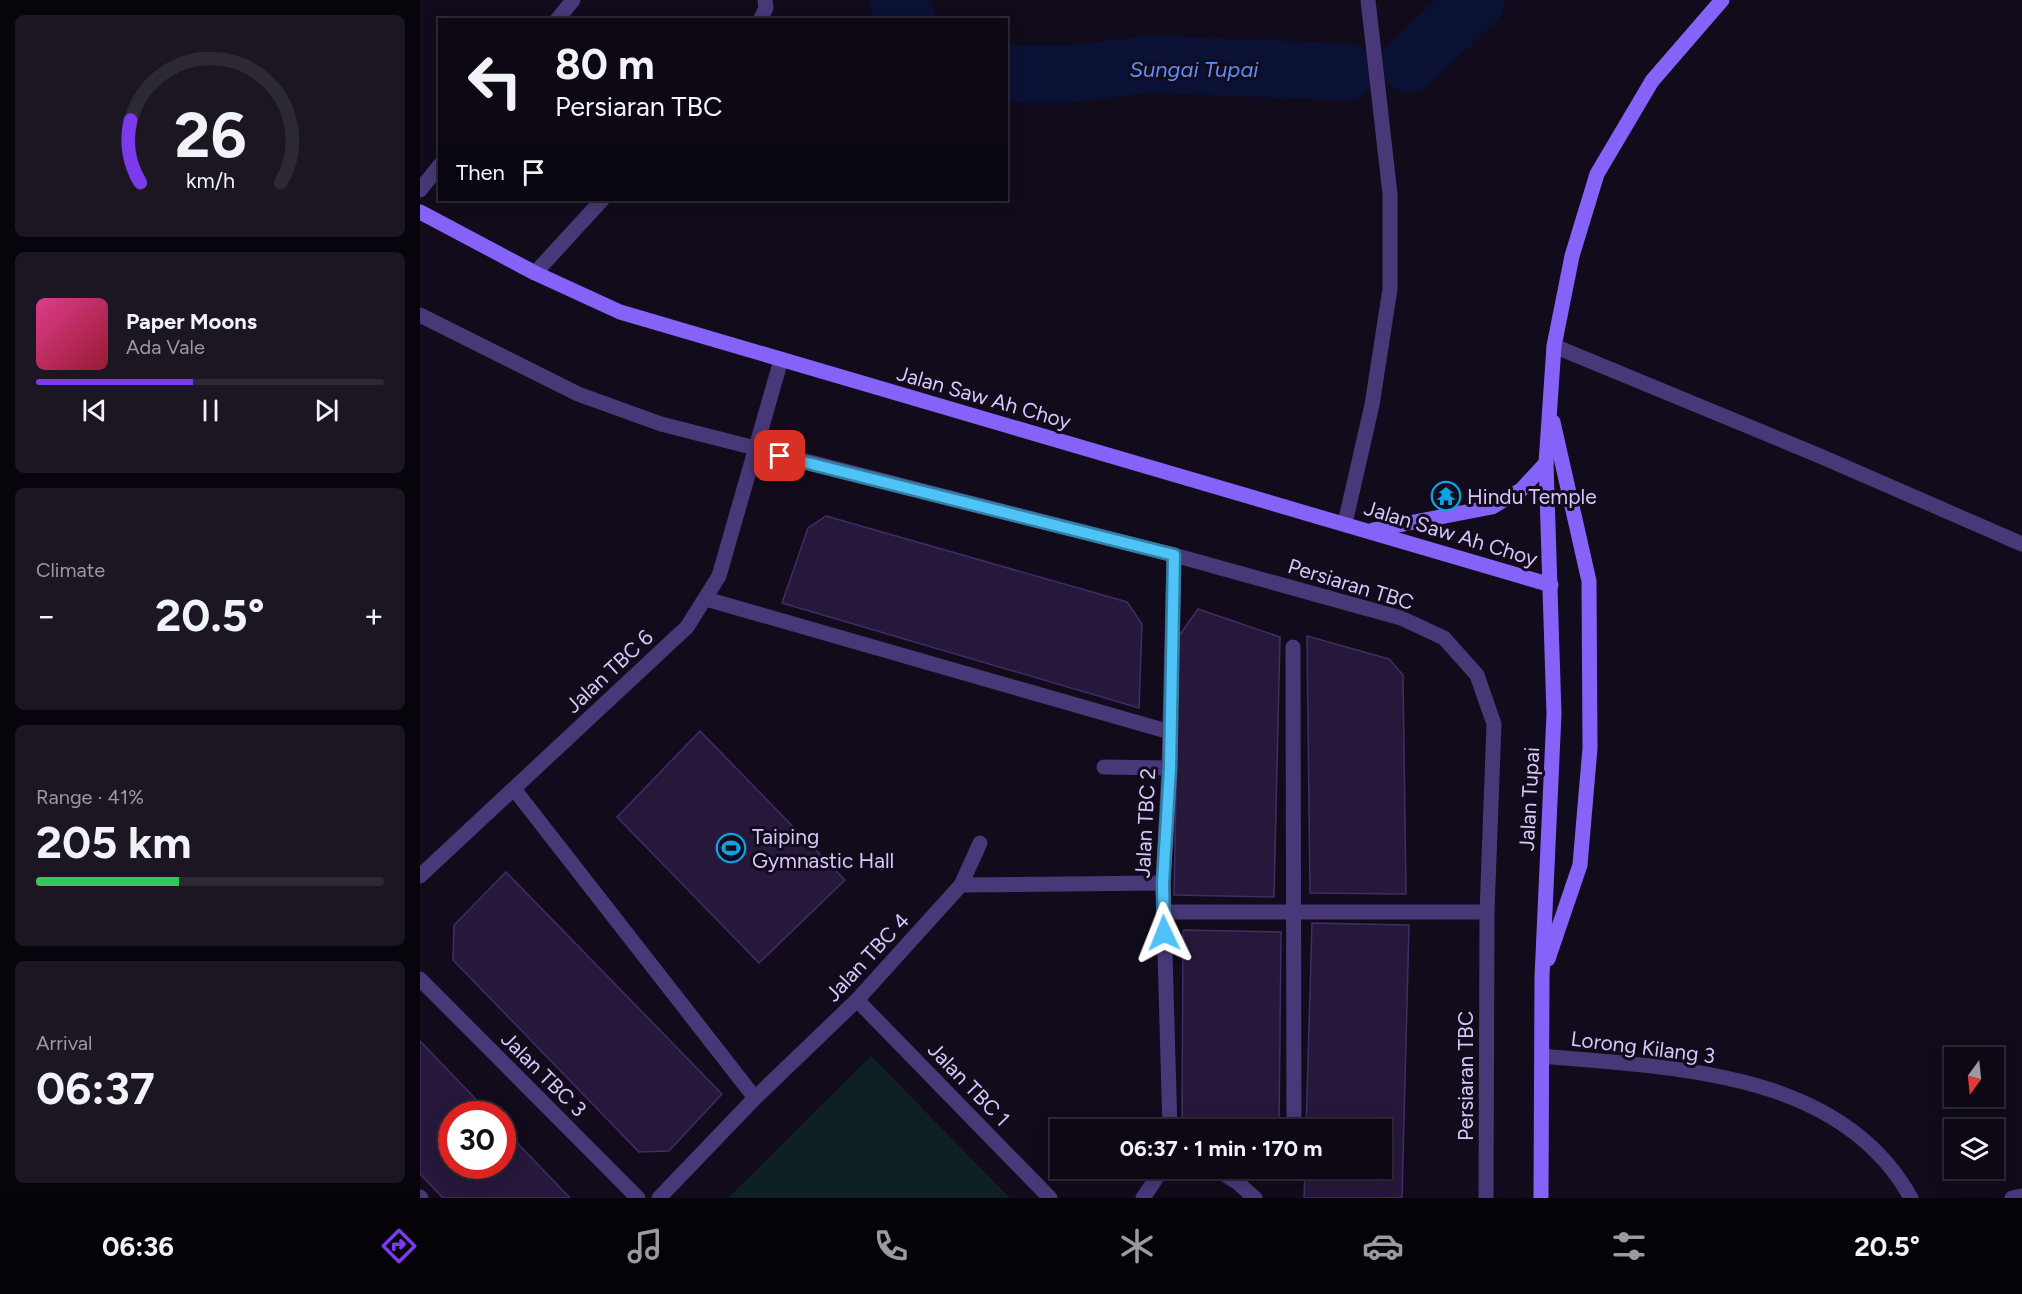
<!DOCTYPE html>
<html lang="en">
<head>
<meta charset="utf-8">
<style>
	:root { --surface:#0d0814; --page:#1b1622; --text:#f1f3f6; --muted:#9a9aa0; --line:#2d2934; --accent:#7c3aed }
	body { margin:0; font-family:Figtree,sans-serif; background:var(--page); color:var(--text); height:100vh; display:flex; flex-direction:column; font-size:22px; white-space:nowrap }
	* { box-sizing:border-box; margin:0 }
	p { font-size:20px; color:var(--muted) }
	.icon { flex:none; width:33px; height:33px; fill:none; stroke:currentColor; stroke-width:2; stroke-linecap:round; stroke-linejoin:round }
	.map { position:relative; flex:1; overflow:hidden }
	.side { display:flex; flex-direction:column; gap:15px; padding:15px; background:#07040b; width:420px }
	.side>* { flex:none }
	.top-card { position:absolute; left:18px; top:18px; width:570px; height:183px; border-radius:0px; box-shadow:0 3px 15px #0003,0 0 0 2px var(--line); background:#0d0814; color:var(--text); overflow:hidden }
	.needle { width:39px; rotate:195deg }
	.fabs { position:absolute; left:1524px; top:1047px; display:grid; gap:12px }
	.fabs a { display:grid; place-items:center; width:60px; height:60px; border-radius:0px; background:var(--surface); box-shadow:0 3px 15px #0003,0 0 0 2px var(--line); font-size:30px }
	.speed { position:absolute; left:18px; top:1101px; display:flex; gap:12px; font-size:30px; font-weight:700; text-align:center }
	.speed>* { display:grid; place-content:center; width:78px; height:78px; border-radius:50%; background:var(--surface); box-shadow:0 3px 15px #0003,0 0 0 2px var(--line); line-height:1 }
	.speed .limit { border:9px solid #d22; background:#fff; color:#111 }
	.pin { position:absolute; display:grid; place-items:center; width:51px; height:51px; color:#fff; margin:-26px; border-radius:12px; box-shadow:0 3px 9px #0006 }
	.me { position:absolute; width:66px; margin:-33px; rotate:358deg; stroke-linejoin:round; filter:drop-shadow(0 0 4px #0008) }
	.turn { display:flex; align-items:center; gap:21px; height:126px; padding:0 18px; font-size:27px }
	.turn .icon { width:78px; height:78px; stroke-width:2.5 }
	.turn b { display:block; font-size:42px; line-height:51px }
	.then { display:flex; align-items:center; height:57px; padding:0 18px; background:#0003; gap:12px; font-size:22px }
	.big { font-size:45px; font-weight:700; line-height:1.1 }
	.side .tile { flex:1; display:flex; flex-direction:column; justify-content:center; gap:9px; min-width:0; padding:0 21px; border-radius:9px; background:var(--page) }
	.side .dial { align-items:center; gap:0 }
	.dial svg { height:156px; overflow:visible; fill:none; stroke:var(--line); stroke-width:7; stroke-linecap:round; text-anchor:middle }
	.dial text { fill:var(--text); stroke:none }
	.song { display:flex; align-items:center; gap:18px }
	.cover { width:72px; height:72px; border-radius:9px; background:linear-gradient(135deg,hsl(330 70% 55%),hsl(350 70% 35%)) }
	.played { height:6px; border-radius:3px; background:linear-gradient(90deg,var(--accent) 45%,var(--line) 45%) }
	.keys { display:flex; justify-content:space-around; direction:ltr }
	.heat { display:flex; justify-content:space-between; align-items:center; font-size:33px; direction:ltr }
	.charge { height:9px; border-radius:4px; background:linear-gradient(90deg,#34c759 41%,var(--line) 0) }
	.trip { position:absolute; left:630px; top:1119px; width:342px; height:60px; border-radius:0px; background:var(--surface); box-shadow:0 3px 15px #0003,0 0 0 2px var(--line); font-weight:700; line-height:60px; text-align:center }
	.menu { display:flex; height:96px; justify-content:space-around; align-items:center; background:#050308; color:var(--muted) }
	.menu .icon { width:42px; height:42px }
	.menu .selected { color:var(--accent) }
	.menu b { font-size:27px; color:var(--text) }
	main { display:flex; flex:1; min-height:0 }
	.map>svg:first-child { display:block }
</style>
</head>
<body>
<main>
<section class="side">
<div class="tile dial"><svg viewBox="0 0 100 80">
<path d="M14 69A42 42 0 1 1 86 69"/>
<path d="M14 69A42 42 0 0 1 9 37" stroke="#7c3aed"/>
<text x="50" y="56" font-size="32" font-weight="700">26</text>
<text x="50" y="72" font-size="11">km/h</text>
</svg></div>
<div class="tile">
<div class="song"><i class="cover"></i><div><b>Paper Moons</b><p>Ada Vale</p></div></div>
<div class="played"></div>
<div class="keys"><svg class="icon" aria-label="previous" viewBox="0 0 24 24"><path d="M18 5L8 12l10 7zM5 5v14"/></svg><svg class="icon" aria-label="pause" viewBox="0 0 24 24"><path d="M8 5v14M16 5v14"/></svg><svg class="icon" aria-label="next" viewBox="0 0 24 24"><path d="M6 5l10 7-10 7zM19 5v14"/></svg></div>
</div>
<div class="tile"><p>Climate</p>
<div class="heat"><a>−</a><b class="big">20.5°</b><a>+</a></div>
</div>
<div class="tile"><p>Range · 41%</p><b class="big">205 km</b><div class="charge"></div></div>
<div class="tile"><p>Arrival</p><b class="big">06:37</b></div>
</section>
<div class="map">
<svg width="1602" height="1198" viewBox="0 0 1602 1198">
	<rect width="100%" height="100%" fill="#110b1b"/>
	<polygon fill="#0f2024" points="451,1056 590,1198 308,1198"/>
	<g fill="none" stroke-linecap="round" stroke-linejoin="round">
		<g stroke="#0a1135" stroke-width="57">
			<polyline points="477,0 488,20"/>
			<polyline points="989,64 1057,0"/>
			<polyline points="586,74 651,74 731,64 926,72"/>
		</g>
	</g>
	<g fill="#26183b" stroke="#432c66" stroke-width="1.5">
		<polygon points="406,516 707,602 722,624 719,708 362,603 388,528"/>
		<polygon points="778,609 860,637 854,897 754,895 759,636"/>
		<polygon points="887,636 969,659 983,675 986,894 890,893"/>
		<polygon points="280,731 425,880 339,963 197,817"/>
		<polygon points="86,872 302,1094 249,1151 219,1152 33,960 34,925"/>
		<polygon points="892,923 989,925 982,1198 884,1198 885,1168 962,1168 962,1130 886,1130"/>
		<polygon points="763,930 861,932 859,1130 762,1130"/>
		<polygon points="0,1041 70,1114 32,1114 32,1166 82,1166 82,1127 150,1198 23,1198 0,1174"/>
	</g>
	<g fill="none" stroke-linecap="round" stroke-linejoin="round">
		<g stroke="#483878" stroke-width="15">
			<polyline points="340,20 346,8 345,0"/>
			<polyline points="115,273 182,200"/>
			<polyline points="1134,346 1400,456 1602,544"/>
			<polyline points="286,599 750,732"/>
			<polyline points="873,647 874,1130"/>
			<polyline points="684,767 749,768"/>
			<polyline points="94,789 335,1098"/>
			<polyline points="541,885 560,843"/>
			<polyline points="743,912 1067,912"/>
			<polyline points="794,1168 818,1183 835,1198"/>
			<polyline points="0,1197 1,1198"/>
			<polyline points="1592,1198 1602,1196"/>
		</g>
		<g stroke="#483878" stroke-width="15">
			<polyline points="137,20 153,0"/>
			<polyline points="0,190 20,165"/>
			<polyline points="0,315 158,394 241,424 754,555 981,618 1024,638 1057,675 1074,724 1067,912 1066,1198"/>
			<polyline points="925,523 952,405 970,289 970,194 948,0"/>
			<polyline points="0,876 267,627 299,576 361,360"/>
			<polyline points="0,979 218,1198"/>
			<polyline points="437,1000 630,1198"/>
			<path d="M1122 1056C1250 1068 1420 1069 1491 1198"/>
			<polyline points="750,1130 743,883 749,768 754,555"/>
			<polyline points="239,1198 335,1098 437,1000 541,885 743,883"/>
			<polyline points="723,1198 743,1168"/>
		</g>
		<g stroke="#8563f8" stroke-width="15">
			<polyline points="0,212 115,273 200,312 1131,585"/>
			<polyline points="953,530 1072,507 1101,490 1126,463"/>
			<polyline points="1128,959 1160,865 1170,748 1169,581 1133,422"/>
			<polyline points="1121,1198 1122,977 1134,714 1126,463 1134,346 1152,256 1177,174 1232,81 1302,0"/>
		</g>
	</g>
	<g fill="none" stroke-linecap="round" stroke-linejoin="round">
		<g stroke="#337fa1" stroke-width="15">
			<polyline id="route" points="360,456 754,555 750,768 743,883 744,933"/>
		</g>
		<use href="#route" stroke="#4fc3f7" stroke-width="10"/>
	</g>
	<defs>
		<g id="temple-ring" transform="scale(1.5)"><circle r="9.5" fill="#110b1b" stroke="#0aa3e6" stroke-width="1.5"/><path d="M0-6L5-2H3V0L6.5 2.5H4V6H1.5V3h-3V6H-4V2.5H-6.5L-3 0V-2H-5Z" fill="#0aa3e6"/></g>
		<g id="stadium-ring" transform="scale(1.5)"><circle r="9.5" fill="#110b1b" stroke="#0aa3e6" stroke-width="1.5"/><path d="M0-5a6.5 5 0 1 0 0 10a6.5 5 0 1 0 0-10ZM-3.5-1.8h7v3.6h-7Z" fill="#0aa3e6"/></g>
	</defs>
	<g fill-rule="evenodd">
		<use href="#temple-ring" x="1026" y="496"/>
		<use href="#stadium-ring" x="311" y="848"/>
	</g>
	<g text-anchor="middle" dominant-baseline="central" stroke-width="6" stroke-linejoin="round" paint-order="stroke">
		<g font-size="21" fill="#d8c7fd" stroke="#110b1b">
			<text transform="translate(564 397) rotate(16)">Jalan Saw Ah Choy</text>
			<text transform="translate(1031 533) rotate(17)">Jalan Saw Ah Choy</text>
			<text transform="translate(931 584) rotate(17)">Persiaran TBC</text>
			<text transform="translate(189 671) rotate(-43)">Jalan TBC 6</text>
			<text transform="translate(1109 799) rotate(-87)">Jalan Tupai</text>
			<text transform="translate(725 823) rotate(-87)">Jalan TBC 2</text>
			<text transform="translate(447 957) rotate(-47)">Jalan TBC 4</text>
			<text transform="translate(1223 1047) rotate(7)">Lorong Kilang 3</text>
			<text transform="translate(124 1074) rotate(45)">Jalan TBC 3</text>
			<text transform="translate(1045 1076) rotate(-90)">Persiaran TBC</text>
			<text transform="translate(549 1084) rotate(46)">Jalan TBC 1</text>
		</g>
		<g font-size="21" fill="#d8c7fd" stroke="#110b1b" text-anchor="start">
			<text x="1047" y="496">Hindu Temple</text>
			<text x="332" y="836">Taiping<tspan x="332" dy="24">Gymnastic Hall</tspan></text>
		</g>
		<g font-size="22" font-style="italic" fill="#5a8ef8" stroke="#110b1b">
			<text x="774" y="69">Sungai Tupai</text>
		</g>
	</g>
</svg>
<div class="fabs">
<a><svg class="needle" viewBox="-14 -14 28 28"><path d="M0-13l5 13h-10z" fill="#e53935"/><path d="M0 13l5-13h-10z" fill="#9a9aa0"/></svg></a>
<a><svg class="icon" aria-label="layers" viewBox="0 0 24 24"><path d="M12 4l9 5-9 5-9-5zM3 14l9 5 9-5"/></svg></a>
</div>
<div class="speed"><div class="limit">30</div></div>
<div class="pin" style="left:360px;top:456px;background:#d93025"><svg class="icon" aria-label="arrive" viewBox="0 0 24 24"><path d="M6 21V4h12l-3 4 3 4H6"/></svg></div>
<svg class="me" style="left:744px;top:933px" viewBox="-20 -20 40 40"><path d="M0-17L14 15 0 8-14 15z" fill="#4fc3f7" stroke="#fff" stroke-width="4"/></svg>
<div class="trip">06:37 · 1 min · 170 m</div>
<div class="top-card">
<div class="turn"><svg class="icon" aria-label="left" viewBox="0 0 24 24"><path d="M17 20v-9H6M10 6l-5 5 5 5"/></svg><div><b>80 m</b>Persiaran TBC</div></div>
<div class="then">Then<svg class="icon" aria-label="arrive" viewBox="0 0 24 24"><path d="M6 21V4h12l-3 4 3 4H6"/></svg></div>
</div>
</div>
</main>
<nav class="menu">
<b>06:36</b>
<svg class="icon selected" aria-label="directions" viewBox="0 0 24 24"><path d="M12 3l9 9-9 9-9-9zM9 14v-3h6M13 9l2 2-2 2"/></svg>
<svg class="icon" aria-label="music" viewBox="0 0 24 24"><path d="M9 18V5l10-2v13"/><circle cx="6" cy="18" r="3"/><circle cx="16" cy="16" r="3"/></svg>
<svg class="icon" aria-label="phone" viewBox="0 0 24 24"><path d="M5 4h4l2 5-3 2q2 4 5 5l2-3 5 2v4C11 20 4 13 5 4z"/></svg>
<svg class="icon" aria-label="climate" viewBox="0 0 24 24"><path d="M12 3v18M4 7l16 10M4 17L20 7"/></svg>
<svg class="icon" aria-label="car" viewBox="0 0 24 24"><path d="M5 17H2v-5l4-1 3-4h7l3 4 3 1v5h-3M9 17h6M6 11h13"/><circle cx="7" cy="17" r="2"/><circle cx="17" cy="17" r="2"/></svg>
<svg class="icon" aria-label="filters" viewBox="0 0 24 24"><path d="M4 7h16M4 17h16"/><circle cx="9" cy="7" r="2"/><circle cx="15" cy="17" r="2"/></svg>
<b>20.5°</b>
</nav>
</body>
</html>
